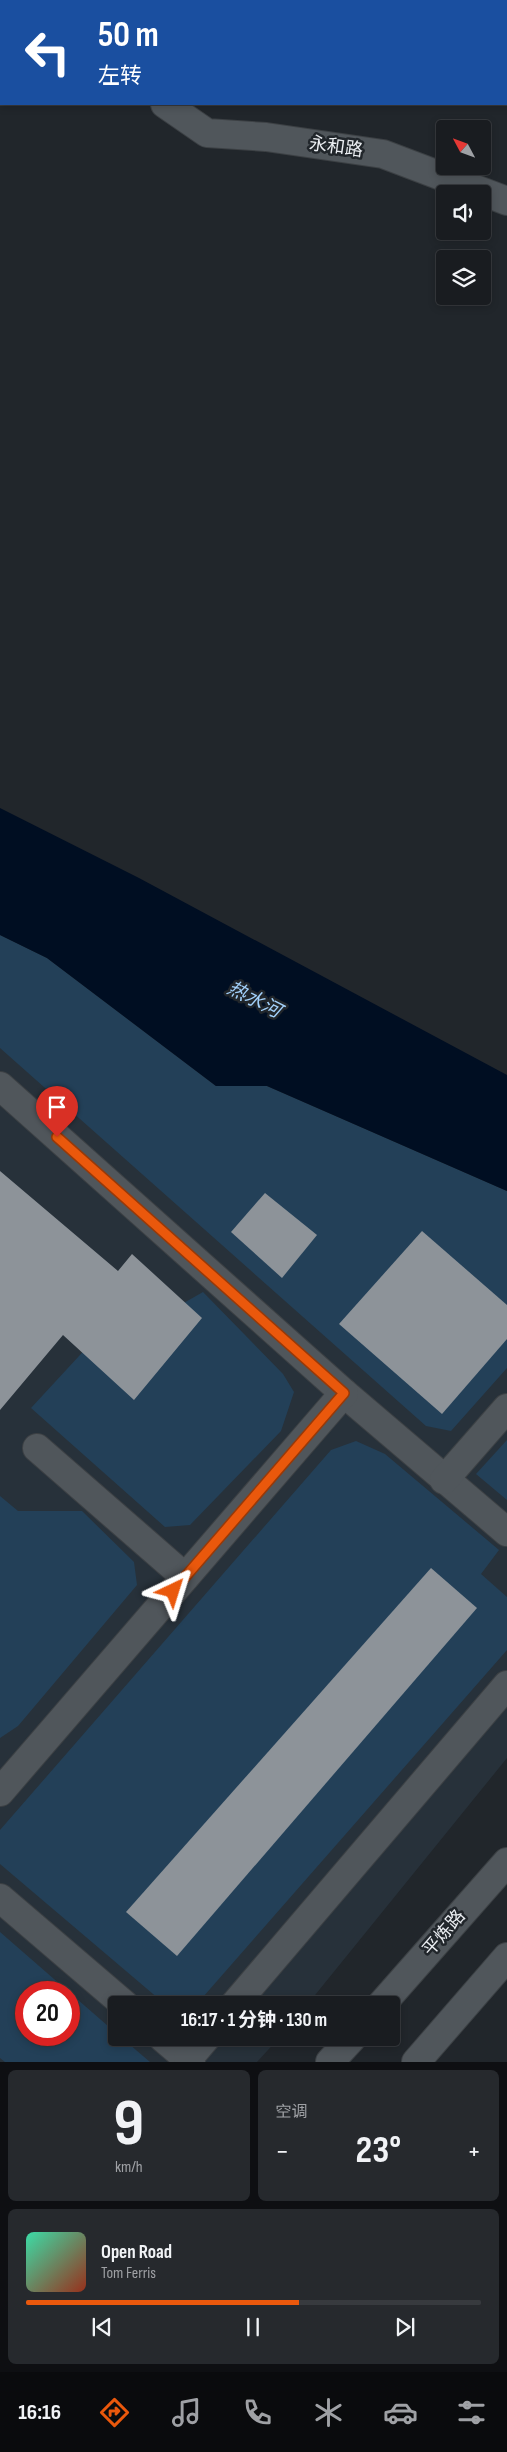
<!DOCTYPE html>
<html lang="zh">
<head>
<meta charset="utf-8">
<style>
	:root { --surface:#191c20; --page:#26292d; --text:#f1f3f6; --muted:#9fa1a5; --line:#373a3e; --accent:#ea580c }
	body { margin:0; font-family:"Sofia Sans Condensed","Noto Sans SC",sans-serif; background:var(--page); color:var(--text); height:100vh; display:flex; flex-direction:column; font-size:19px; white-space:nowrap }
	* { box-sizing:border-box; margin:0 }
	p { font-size:16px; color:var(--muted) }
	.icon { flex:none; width:28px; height:28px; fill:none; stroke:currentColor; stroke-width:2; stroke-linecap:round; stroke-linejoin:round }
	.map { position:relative; height:2062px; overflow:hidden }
	.drawer { display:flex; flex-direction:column; gap:8px; padding:8px; background:#0e0f12; flex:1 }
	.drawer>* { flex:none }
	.top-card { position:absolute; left:0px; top:0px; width:508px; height:105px; box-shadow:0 2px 8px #0003,0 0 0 1px var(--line); background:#1a4fa0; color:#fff; overflow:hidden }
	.needle { width:32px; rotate:311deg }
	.fabs { position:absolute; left:436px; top:120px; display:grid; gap:10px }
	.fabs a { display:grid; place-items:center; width:55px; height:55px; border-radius:5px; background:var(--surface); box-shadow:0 2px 8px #0003,0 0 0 1px var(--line); font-size:25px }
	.speed { position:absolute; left:15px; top:1981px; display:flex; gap:10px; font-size:25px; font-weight:700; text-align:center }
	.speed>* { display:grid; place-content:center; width:65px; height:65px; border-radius:50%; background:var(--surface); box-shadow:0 2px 8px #0003,0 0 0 1px var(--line); line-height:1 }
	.speed .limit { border:8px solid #d22; background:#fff; color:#111 }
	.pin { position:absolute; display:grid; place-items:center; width:42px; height:42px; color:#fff; margin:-51px -21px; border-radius:50% 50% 50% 0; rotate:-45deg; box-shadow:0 0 5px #0007 }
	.pin .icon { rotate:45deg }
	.me { position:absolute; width:55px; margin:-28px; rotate:41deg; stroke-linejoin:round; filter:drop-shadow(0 0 4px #0008) }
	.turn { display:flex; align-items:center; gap:18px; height:105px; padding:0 15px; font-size:22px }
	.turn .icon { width:65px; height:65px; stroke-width:2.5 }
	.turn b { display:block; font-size:35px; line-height:42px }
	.big { font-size:38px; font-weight:700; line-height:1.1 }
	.drawer .widget { flex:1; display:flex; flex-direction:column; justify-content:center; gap:8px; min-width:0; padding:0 18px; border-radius:8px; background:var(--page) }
	.drawer .dial { align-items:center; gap:0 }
	.dial b { font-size:65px; line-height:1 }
	.song { display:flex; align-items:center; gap:15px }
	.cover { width:60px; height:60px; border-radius:8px; background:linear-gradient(135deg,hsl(160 70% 55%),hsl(10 70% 35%)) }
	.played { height:5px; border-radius:2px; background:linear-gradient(90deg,var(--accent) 60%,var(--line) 60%) }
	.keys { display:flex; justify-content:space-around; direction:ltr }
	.heat { display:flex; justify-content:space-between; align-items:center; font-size:28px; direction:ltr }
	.drawer .tiles { flex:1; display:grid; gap:8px; grid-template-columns:1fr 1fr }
	.widget:last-child { grid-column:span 2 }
	.trip { position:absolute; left:108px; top:1996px; width:292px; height:50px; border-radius:5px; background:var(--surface); box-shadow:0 2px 8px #0003,0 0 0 1px var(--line); font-weight:700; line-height:50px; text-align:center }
	.dock { display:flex; height:80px; justify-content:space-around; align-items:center; background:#0a0b0d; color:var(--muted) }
	.dock .icon { width:35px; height:35px }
	.dock .selected { color:var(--accent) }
	.dock b { font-size:22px; color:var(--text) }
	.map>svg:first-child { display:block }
</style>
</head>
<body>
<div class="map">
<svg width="507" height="2062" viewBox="0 0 507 2062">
	<rect width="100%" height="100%" fill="#21262b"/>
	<path fill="#27313a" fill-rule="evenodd" d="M0 985 507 1256V1758L307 2005H116V2038H279L257 2062H0ZM26 1992H69V2035H26Z"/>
	<g fill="#234058" fill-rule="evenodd">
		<polygon points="0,935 47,958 216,1086 267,1086 507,1191 507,1368 451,1431 426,1426 0,1048"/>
		<polygon points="140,1290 168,1312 203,1292 283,1374 294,1392 281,1431 190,1525 165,1527 31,1408"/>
		<polygon points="507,1440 507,1500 476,1474"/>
		<polygon points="356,1441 385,1454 499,1550 481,1574 507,1597 507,1650 196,2005 166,2005 0,1864 0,1830 331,1450"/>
		<polygon points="0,1496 18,1511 82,1511 134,1562 137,1585 18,1726 0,1738"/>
		<path d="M0 1932 116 2033V2038H122L150 2062H5L0 2058ZM69 1992V2035H26V1992Z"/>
	</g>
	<polygon fill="#000e22" points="0,808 139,878 507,1075 507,1191 267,1086 216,1086 47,958 0,935"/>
	<g fill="#8d9399">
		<polygon points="0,1171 118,1271 132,1254 202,1318 134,1400 63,1335 0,1410"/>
		<polygon points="265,1193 317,1235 282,1278 231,1232"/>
		<polygon points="422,1231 507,1305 507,1339 442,1414 339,1324"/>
		<polygon points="431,1568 477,1608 177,1956 126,1912"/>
	</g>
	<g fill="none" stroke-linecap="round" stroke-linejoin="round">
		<g stroke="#3c4044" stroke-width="30">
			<g id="minor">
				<polyline points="12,0 13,1"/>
				<polyline points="165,104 207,133 266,137 383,154 507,201"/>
				<polyline points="0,1086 344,1393 507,1532"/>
				<polyline points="37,1448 185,1577"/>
				<polyline points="444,1480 507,1408"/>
				<polyline points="0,1792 344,1393"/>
				<polyline points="0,1898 125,2005"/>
				<polyline points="234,2005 507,1685"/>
				<polyline points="381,2005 507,1862"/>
				<polyline points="163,2038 191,2062"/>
				<polyline points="188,2059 206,2038"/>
				<polyline points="330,2062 352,2038"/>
				<polyline points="416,2062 507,1957"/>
			</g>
		</g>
		<use href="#minor" stroke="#50565b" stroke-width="28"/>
	</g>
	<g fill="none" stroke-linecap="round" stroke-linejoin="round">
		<g stroke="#983908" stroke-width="12">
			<polyline id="route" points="57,1137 344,1393 173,1591"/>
		</g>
		<use href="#route" stroke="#ea580c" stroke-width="9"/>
	</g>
	<g text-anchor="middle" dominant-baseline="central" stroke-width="5" stroke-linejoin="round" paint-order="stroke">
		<g font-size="18" fill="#ebeef2" stroke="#21262b">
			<text transform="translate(336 147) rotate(8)">永和路</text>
			<text transform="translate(444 1933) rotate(-49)">平炼路</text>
		</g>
		<g font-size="19" font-style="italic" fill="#a3d1fb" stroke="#21262b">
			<text transform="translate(254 1000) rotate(27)">热水河</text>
		</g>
	</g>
</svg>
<div class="fabs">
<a><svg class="needle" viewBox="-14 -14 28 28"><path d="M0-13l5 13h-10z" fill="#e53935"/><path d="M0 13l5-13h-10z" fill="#9fa1a5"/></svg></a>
<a><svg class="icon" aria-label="sound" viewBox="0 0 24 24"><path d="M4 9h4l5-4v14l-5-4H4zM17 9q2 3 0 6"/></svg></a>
<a><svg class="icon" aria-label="layers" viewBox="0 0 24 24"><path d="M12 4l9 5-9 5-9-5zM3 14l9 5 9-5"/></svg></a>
</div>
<div class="speed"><div class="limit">20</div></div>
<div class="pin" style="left:57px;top:1137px;background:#d93025"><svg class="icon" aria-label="arrive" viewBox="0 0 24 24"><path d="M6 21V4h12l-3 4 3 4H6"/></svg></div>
<svg class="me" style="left:173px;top:1591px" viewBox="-20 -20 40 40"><path d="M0-17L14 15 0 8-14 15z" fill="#ea580c" stroke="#fff" stroke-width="4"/></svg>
<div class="trip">16:17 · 1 分钟 · 130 m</div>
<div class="top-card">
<div class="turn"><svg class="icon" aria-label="left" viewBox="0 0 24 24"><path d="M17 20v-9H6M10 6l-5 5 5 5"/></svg><div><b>50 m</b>左转</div></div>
</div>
</div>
<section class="drawer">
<div class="tiles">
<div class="widget dial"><b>9</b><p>km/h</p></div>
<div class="widget"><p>空调</p>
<div class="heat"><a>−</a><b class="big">23°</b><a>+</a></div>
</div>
<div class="widget">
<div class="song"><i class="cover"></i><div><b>Open Road</b><p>Tom Ferris</p></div></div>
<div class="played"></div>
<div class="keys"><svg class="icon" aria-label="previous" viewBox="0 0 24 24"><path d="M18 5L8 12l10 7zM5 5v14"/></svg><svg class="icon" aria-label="pause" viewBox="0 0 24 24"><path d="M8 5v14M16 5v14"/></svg><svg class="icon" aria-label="next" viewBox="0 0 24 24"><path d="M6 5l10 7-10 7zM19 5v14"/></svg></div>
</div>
</div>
</section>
<nav class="dock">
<b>16:16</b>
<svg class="icon selected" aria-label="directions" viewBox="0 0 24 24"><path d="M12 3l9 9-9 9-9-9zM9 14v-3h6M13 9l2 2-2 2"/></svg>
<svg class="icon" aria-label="music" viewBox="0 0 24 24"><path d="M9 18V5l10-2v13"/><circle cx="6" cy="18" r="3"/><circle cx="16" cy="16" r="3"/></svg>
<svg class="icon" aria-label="phone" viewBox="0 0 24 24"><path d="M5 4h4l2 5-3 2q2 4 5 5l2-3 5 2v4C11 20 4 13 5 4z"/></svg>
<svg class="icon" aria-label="climate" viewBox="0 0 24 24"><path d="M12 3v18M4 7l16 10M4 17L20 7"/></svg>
<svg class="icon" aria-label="car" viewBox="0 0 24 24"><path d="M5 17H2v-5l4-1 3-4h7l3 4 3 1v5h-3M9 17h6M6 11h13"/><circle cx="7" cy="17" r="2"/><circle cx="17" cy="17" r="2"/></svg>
<svg class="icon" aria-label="filters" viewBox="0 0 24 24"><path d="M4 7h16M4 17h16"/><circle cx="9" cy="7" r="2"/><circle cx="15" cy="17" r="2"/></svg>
</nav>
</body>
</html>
